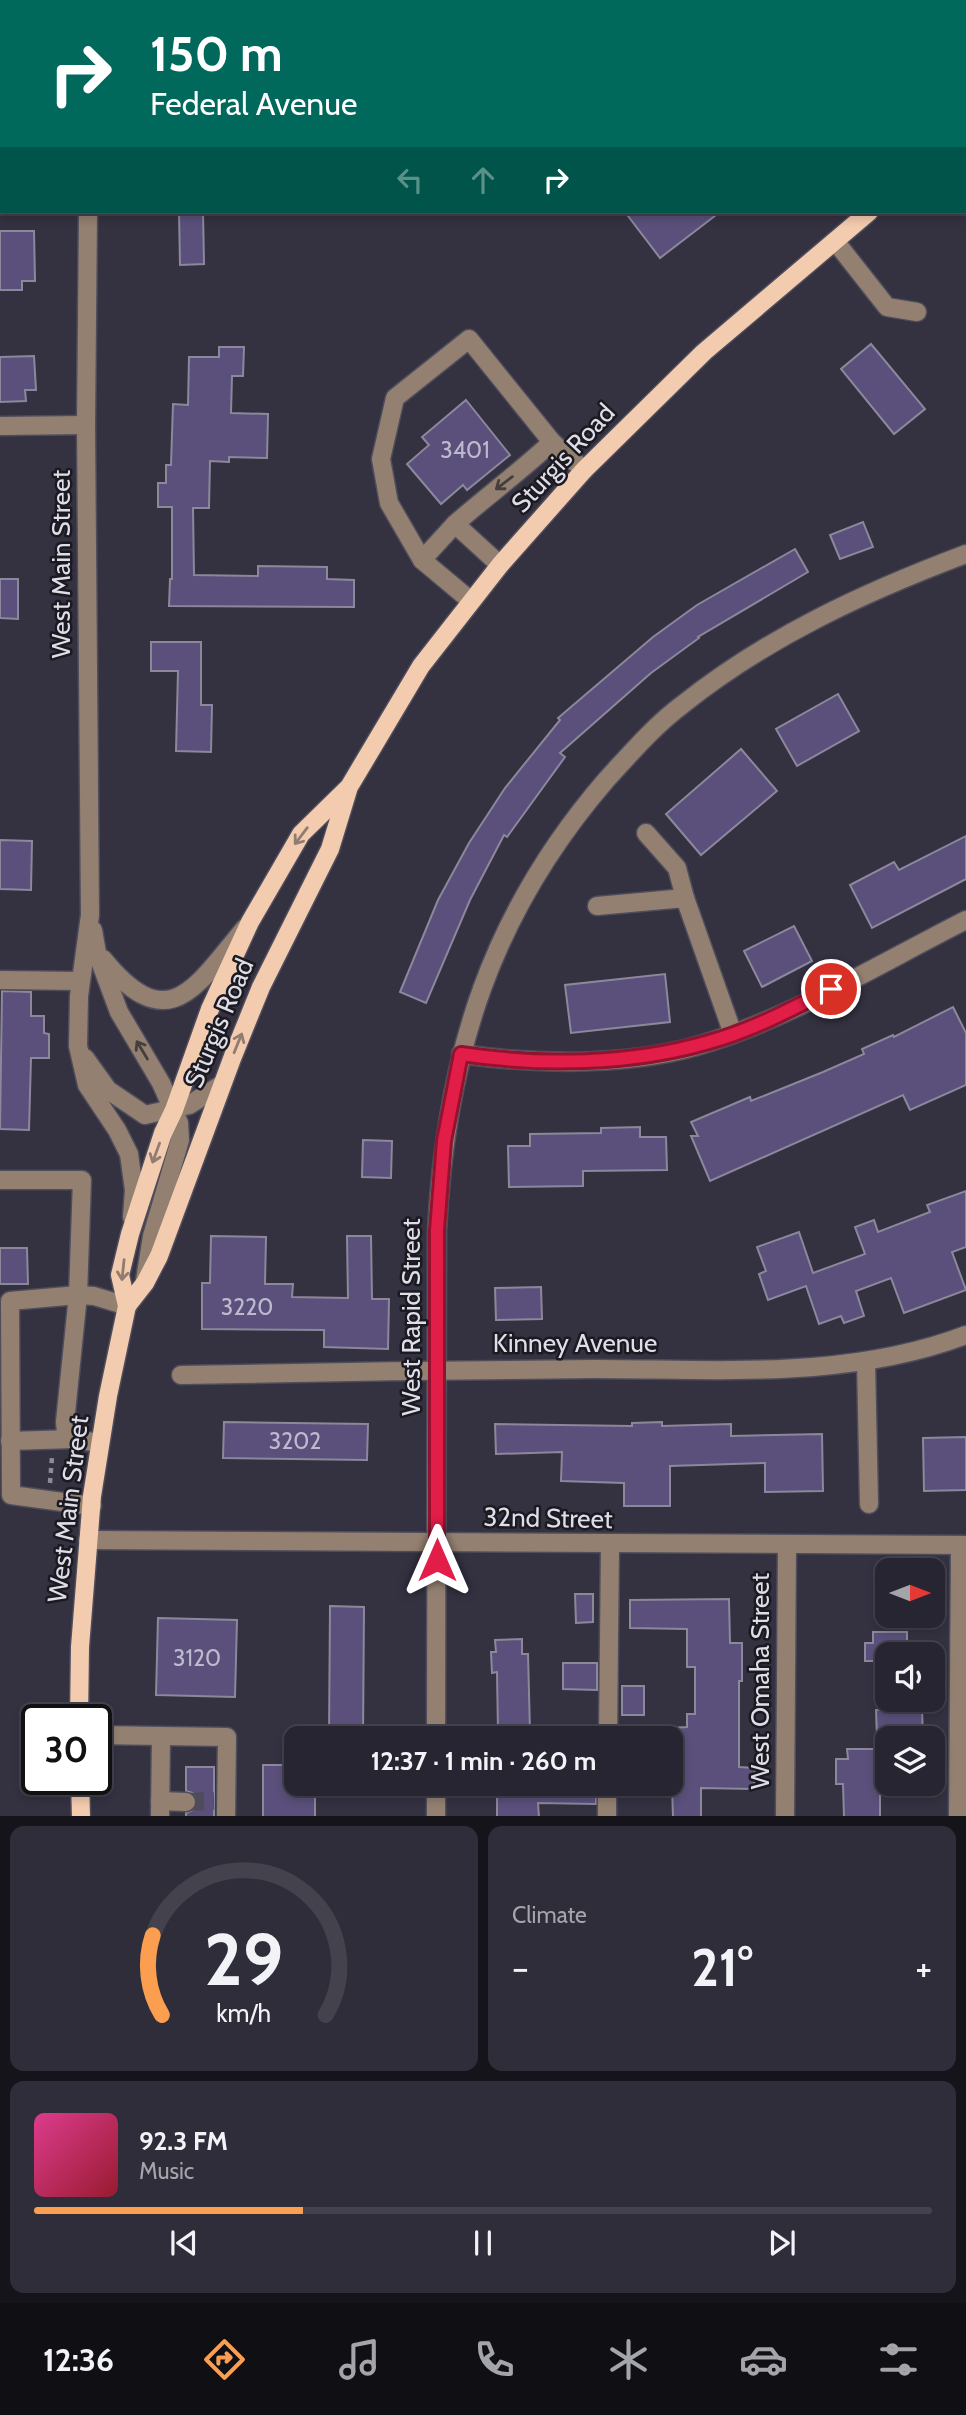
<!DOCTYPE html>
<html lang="en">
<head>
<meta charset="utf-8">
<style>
	:root { --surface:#272531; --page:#2f2d39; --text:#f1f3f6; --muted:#a4a5ab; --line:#43424d; --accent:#fb9e50 }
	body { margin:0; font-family:Cabin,sans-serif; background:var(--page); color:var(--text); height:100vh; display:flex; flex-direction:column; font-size:26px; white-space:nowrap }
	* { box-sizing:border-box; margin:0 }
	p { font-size:23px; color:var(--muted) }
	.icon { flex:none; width:38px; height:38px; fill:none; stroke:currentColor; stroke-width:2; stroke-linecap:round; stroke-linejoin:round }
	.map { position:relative; height:1816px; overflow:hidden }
	.sheet { display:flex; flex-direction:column; gap:10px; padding:10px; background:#15141b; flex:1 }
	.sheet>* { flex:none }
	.top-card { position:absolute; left:0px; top:0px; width:966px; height:214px; box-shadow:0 4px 10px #0003,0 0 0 2px var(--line); background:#00695c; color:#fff; overflow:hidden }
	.needle { width:46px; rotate:90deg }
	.controls { position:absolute; left:875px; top:1558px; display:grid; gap:14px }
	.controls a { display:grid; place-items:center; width:70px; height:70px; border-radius:14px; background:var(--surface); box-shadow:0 4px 10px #0003,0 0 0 2px var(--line); font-size:35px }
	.speed { position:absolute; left:21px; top:1704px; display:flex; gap:14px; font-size:35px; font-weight:700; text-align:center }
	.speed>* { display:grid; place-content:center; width:91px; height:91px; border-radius:50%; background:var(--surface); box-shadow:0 4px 10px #0003,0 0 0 2px var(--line); line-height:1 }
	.speed .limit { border:4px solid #111; border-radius:10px; background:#fff; color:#111 }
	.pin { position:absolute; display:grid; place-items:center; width:60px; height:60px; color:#fff; margin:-30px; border:4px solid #fff; border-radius:50%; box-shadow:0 2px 7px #0007 }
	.me { position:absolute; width:77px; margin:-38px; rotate:0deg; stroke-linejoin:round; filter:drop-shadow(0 0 5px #0008) }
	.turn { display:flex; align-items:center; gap:24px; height:147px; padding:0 35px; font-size:32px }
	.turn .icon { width:91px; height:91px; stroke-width:2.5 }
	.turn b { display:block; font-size:49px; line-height:60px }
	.lanes { display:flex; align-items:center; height:66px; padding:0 35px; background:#0003; justify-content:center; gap:35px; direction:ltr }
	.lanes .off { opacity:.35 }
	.big { font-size:52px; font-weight:700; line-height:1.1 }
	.sheet .card { flex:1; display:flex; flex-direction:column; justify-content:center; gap:10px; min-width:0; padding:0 24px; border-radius:14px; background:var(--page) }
	.sheet .dial { align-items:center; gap:0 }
	.dial svg { height:182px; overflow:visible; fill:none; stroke:var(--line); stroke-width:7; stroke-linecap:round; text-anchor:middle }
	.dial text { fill:var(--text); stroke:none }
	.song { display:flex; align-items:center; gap:21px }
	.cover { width:84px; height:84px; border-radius:10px; background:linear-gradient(135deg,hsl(330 70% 55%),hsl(350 70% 35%)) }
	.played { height:7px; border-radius:4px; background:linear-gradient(90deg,var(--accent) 30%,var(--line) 30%) }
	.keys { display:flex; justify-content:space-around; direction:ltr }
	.heat { display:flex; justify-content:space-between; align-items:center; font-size:38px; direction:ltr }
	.sheet .tiles { flex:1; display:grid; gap:10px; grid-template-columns:1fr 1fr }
	.card:last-child { grid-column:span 2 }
	.trip { position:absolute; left:284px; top:1726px; width:399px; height:70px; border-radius:14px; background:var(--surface); box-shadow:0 4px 10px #0003,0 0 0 2px var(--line); font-weight:700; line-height:70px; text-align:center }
	.tabs { display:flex; height:112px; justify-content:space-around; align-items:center; background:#100f14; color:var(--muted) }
	.tabs .icon { width:49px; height:49px }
	.tabs .active { color:var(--accent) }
	.tabs b { font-size:32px; color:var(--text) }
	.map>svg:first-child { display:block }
</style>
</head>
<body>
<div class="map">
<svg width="966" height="1817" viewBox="0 0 966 1817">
	<rect width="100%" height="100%" fill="#343141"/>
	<g fill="#5a507b" stroke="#8c889c" stroke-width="2">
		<polygon points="179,212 203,212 204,264 180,265"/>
		<polygon points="625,212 720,212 660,258"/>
		<polygon points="0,231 34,231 35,281 22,281 22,290 0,290"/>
		<polygon points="871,344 925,409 894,434 841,369"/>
		<polygon points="219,347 244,347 243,376 232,376 231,413 268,414 267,458 229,457 229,462 210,461 209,508 193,508 194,575 258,576 258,566 327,567 327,579 354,580 354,607 169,606 170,579 172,579 172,507 158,507 158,483 166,483 166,465 171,465 173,404 188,405 189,357 219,357"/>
		<polygon points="34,356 36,390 25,390 26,401 0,402 0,357"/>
		<polygon points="466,400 510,455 467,490 463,485 441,504 407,464 429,445 422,437"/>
		<polygon points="863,522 873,547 840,559 830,535"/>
		<polygon points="795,549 808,572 698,637 699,638 651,673 560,753 565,757 507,837 504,835 470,900 426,1003 400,992 438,900 469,843 505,788 560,720 558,718 653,637 697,605"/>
		<polygon points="0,579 18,579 18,619 0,618"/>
		<polygon points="151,642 201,642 201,705 212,705 211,752 176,751 178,671 151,671"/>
		<polygon points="838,694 859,731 797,766 776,729"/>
		<polygon points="741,749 777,791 701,855 666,814"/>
		<polygon points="966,836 966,879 872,928 850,885 894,862 899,870"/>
		<polygon points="0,840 32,841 31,890 0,889"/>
		<polygon points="794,926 812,961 762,987 744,951"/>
		<polygon points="665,974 670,1022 571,1033 565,985"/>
		<polygon points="2,991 31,992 31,1016 44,1016 44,1033 49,1034 49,1058 31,1058 29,1130 0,1129"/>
		<polygon points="953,1007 966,1033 966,1085 910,1110 903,1095 710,1181 691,1136 698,1136 691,1122 750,1097 751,1101 823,1072 864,1054 862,1049 893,1035 894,1037"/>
		<polygon points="640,1127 640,1137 666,1137 667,1170 583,1171 583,1186 509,1187 508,1146 530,1146 530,1134 601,1133 601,1128"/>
		<polygon points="363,1140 392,1141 391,1178 362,1177"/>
		<polygon points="966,1191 966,1247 952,1252 966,1290 904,1313 891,1278 856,1291 864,1316 844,1323 841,1316 819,1324 806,1286 768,1300 759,1274 766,1271 757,1247 799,1232 813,1273 865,1254 855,1227 874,1220 878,1232 930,1212 927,1205"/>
		<polygon points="211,1236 266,1237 265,1284 293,1284 292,1297 348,1298 347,1236 371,1236 372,1299 389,1299 388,1349 324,1347 324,1330 202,1329 202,1283 210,1283"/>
		<polygon points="0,1248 27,1248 28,1284 0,1284"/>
		<polygon points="541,1287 542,1319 496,1320 495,1288"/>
		<polygon points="224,1422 368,1424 367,1460 223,1458"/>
		<polygon points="662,1422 662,1426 731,1424 731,1436 822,1434 823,1491 765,1492 765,1463 670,1466 670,1506 624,1506 624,1483 561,1481 562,1452 496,1454 495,1424 632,1426 632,1423"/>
		<polygon points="966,1437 966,1490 924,1491 923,1438"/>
		<polygon points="575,1594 593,1594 593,1622 576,1623"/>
		<polygon points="729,1599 730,1643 742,1643 742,1681 739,1681 739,1767 755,1768 754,1789 701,1788 701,1817 673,1817 670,1728 687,1727 687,1714 695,1714 695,1667 687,1667 687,1629 630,1628 630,1600"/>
		<polygon points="330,1606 364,1607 363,1738 329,1738"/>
		<polygon points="158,1618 237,1620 235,1697 156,1695"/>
		<polygon points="873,1632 907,1632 907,1654 887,1654 887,1661 865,1661 865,1643 873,1643"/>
		<polygon points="522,1639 522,1654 528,1654 530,1732 498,1733 497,1672 492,1673 491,1652 496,1652 495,1640"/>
		<polygon points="563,1663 597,1663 597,1690 563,1689"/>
		<rect x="622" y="1686" width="22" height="29"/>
		<polygon points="922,1709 923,1738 877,1738 876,1710"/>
		<polygon points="847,1749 875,1749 876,1790 880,1790 880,1817 844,1817 843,1784 836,1784 836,1759 848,1759"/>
		<polygon points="263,1765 296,1765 296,1783 315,1783 315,1817 263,1817"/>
		<polygon points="186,1767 214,1767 214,1817 186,1817 186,1813 195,1809 197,1802 193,1793 186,1791"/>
		<polygon points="566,1783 596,1783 596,1804 538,1803 539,1817 497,1817 497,1787 566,1785"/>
	</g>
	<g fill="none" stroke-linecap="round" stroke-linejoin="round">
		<polyline stroke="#4e4b5a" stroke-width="18" stroke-dasharray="18 9" stroke-linecap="butt" points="186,1802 214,1801"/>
		<g stroke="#4f4d5c" stroke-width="21">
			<g id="minor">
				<polyline points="89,0 89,2"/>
				<polyline points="526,0 526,2"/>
				<polyline points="964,71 966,69"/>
				<polyline points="0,155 2,155"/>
				<polyline points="88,212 86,425 90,915 79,996 78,1046 87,1085 117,1130 129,1154 134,1190 132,1217"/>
				<polyline points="835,241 887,307 917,312"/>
				<polyline points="0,426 86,425"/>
				<path d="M455 524C487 496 521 471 552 442"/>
				<polyline points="422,560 455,524 500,565"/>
				<polyline points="471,601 422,560 389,503 381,459 395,398 469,339 552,442 584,470"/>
				<polyline points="646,833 677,868 685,898"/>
				<polyline points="597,906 685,898 733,1034"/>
				<polyline points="93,930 97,953 119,1012 161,1083 179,1123 180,1140 152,1236 145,1280"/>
				<path d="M103 959C169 1040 196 986 245 928"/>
				<polyline points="0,980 80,981"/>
				<path d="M461 1054C539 1065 637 1067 713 1041 801 1012 883 962 966 920"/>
				<polyline points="85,1058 108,1090 145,1115 189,1105 221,1085"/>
				<polyline points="0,1180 82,1180 78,1295 65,1422 66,1432 73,1439 100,1443"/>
				<polyline points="866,1361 869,1504"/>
				<path d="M181 1375C319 1372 456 1370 594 1369 718 1369 848 1380 966 1335"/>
				<polyline points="10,1441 73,1439"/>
				<polyline points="92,1506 11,1495 10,1301 78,1295 94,1296 127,1306"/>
				<polyline points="88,1540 966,1545"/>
				<polyline points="96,1735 227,1737 226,1817"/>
				<path d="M436 1738 437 1230C446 1055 491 913 607 779 631 753 654 726 682 705 767 637 865 592 966 554"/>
				<polyline points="608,1738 610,1545"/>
				<polyline points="160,1801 186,1802"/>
				<polyline points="160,1817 161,1736"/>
				<polyline points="436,1817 436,1783"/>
				<polyline points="607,1817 607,1783"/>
				<polyline points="785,1817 787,1546"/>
				<polyline points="958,1817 960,1545"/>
			</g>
		</g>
		<g stroke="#4f4d5c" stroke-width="21">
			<g id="major">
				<polyline points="964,131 966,129"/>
				<polyline points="127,1306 145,1283 159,1256 233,1056 261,987 330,849 348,790"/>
				<polyline points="79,1720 80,1647 92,1496 108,1396 127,1306 120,1275 130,1234 163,1133 174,1110 210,1009 250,922 301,834 349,787 421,666 500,565 584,470 704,352 869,212"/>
				<polyline points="80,1780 81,1817"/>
			</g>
		</g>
		<polyline stroke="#8e8b98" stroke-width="4.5" stroke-dasharray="5 5" stroke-linecap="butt" points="50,1483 52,1457"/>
		<use href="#minor" stroke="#938071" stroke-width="18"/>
		<use href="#major" stroke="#f3cbae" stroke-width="18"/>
	</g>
	<defs><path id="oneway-shaft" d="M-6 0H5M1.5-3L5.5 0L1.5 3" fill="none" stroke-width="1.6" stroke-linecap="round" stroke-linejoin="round" transform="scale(1.75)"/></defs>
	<g stroke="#453e3d">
		<use href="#oneway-shaft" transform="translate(504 483) rotate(143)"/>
		<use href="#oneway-shaft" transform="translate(142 1050) rotate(-121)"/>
	</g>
	<g stroke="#927b6f">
		<use href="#oneway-shaft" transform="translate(301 836) rotate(127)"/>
		<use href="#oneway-shaft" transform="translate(238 1043) rotate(-68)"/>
		<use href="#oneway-shaft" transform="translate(156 1153) rotate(110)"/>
		<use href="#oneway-shaft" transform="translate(123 1270) rotate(96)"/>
	</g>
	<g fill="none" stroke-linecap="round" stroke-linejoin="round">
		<g stroke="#92132f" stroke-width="18">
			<path id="route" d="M437 1560V1230L444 1141 461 1054C542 1066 630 1065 709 1042 752 1030 792 1009 831 989"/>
		</g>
		<use href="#route" stroke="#e11d48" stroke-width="12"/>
	</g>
	<g text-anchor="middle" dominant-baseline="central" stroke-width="5" stroke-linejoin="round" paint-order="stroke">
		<g font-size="23" fill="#bebacd">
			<text x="465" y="450">3401</text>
			<text x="247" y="1307">3220</text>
			<text x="295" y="1441">3202</text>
			<text x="197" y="1658">3120</text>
		</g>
		<g font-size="26" fill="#dfdde8" stroke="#1b1a21">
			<text transform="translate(563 458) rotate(-47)">Sturgis Road</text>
			<text transform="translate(61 564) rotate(-90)">West Main Street</text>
			<text transform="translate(219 1023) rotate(-67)">Sturgis Road</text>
			<text transform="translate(411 1317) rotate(-90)">West Rapid Street</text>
			<text x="575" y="1343">Kinney Avenue</text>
			<text transform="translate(68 1509) rotate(-83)">West Main Street</text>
			<text transform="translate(548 1518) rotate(1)">32nd Street</text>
			<text transform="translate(760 1681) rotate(-90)">West Omaha Street</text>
		</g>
	</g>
</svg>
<div class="controls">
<a><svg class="needle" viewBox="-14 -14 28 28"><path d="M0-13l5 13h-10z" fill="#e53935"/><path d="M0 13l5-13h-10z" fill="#a4a5ab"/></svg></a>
<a><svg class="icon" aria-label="sound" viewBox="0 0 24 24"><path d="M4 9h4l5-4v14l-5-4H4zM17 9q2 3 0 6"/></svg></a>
<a><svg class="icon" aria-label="layers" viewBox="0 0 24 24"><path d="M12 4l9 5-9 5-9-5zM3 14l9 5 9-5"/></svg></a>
</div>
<div class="speed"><div class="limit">30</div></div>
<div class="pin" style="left:831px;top:989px;background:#d93025"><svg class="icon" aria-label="arrive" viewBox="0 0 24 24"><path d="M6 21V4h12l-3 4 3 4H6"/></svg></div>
<svg class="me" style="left:437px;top:1560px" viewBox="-20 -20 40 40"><path d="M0-17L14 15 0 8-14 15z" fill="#e11d48" stroke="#fff" stroke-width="4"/></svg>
<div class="trip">12:37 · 1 min · 260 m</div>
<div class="top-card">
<div class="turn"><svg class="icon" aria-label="right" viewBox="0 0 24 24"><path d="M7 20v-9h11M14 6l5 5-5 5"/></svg><div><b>150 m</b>Federal Avenue</div></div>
<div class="lanes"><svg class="icon off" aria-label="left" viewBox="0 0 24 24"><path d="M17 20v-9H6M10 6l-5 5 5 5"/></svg><svg class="icon off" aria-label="ahead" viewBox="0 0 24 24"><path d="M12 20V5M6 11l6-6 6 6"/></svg><svg class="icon" aria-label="right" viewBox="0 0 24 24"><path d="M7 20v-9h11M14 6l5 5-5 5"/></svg></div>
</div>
</div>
<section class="sheet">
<div class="tiles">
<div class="card dial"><svg viewBox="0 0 100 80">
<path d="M14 69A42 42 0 1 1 86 69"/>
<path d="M14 69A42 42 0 0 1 10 34" stroke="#fb9e50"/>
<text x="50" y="56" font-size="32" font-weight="700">29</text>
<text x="50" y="72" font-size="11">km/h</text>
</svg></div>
<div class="card"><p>Climate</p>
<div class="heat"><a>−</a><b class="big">21°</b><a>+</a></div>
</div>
<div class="card">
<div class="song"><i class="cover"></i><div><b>92.3 FM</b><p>Music</p></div></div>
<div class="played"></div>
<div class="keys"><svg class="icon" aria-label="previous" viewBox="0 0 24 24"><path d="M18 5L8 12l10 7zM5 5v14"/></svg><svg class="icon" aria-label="pause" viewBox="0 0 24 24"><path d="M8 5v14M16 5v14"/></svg><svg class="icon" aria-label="next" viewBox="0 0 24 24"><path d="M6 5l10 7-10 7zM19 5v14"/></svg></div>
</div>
</div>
</section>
<nav class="tabs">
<b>12:36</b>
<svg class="icon active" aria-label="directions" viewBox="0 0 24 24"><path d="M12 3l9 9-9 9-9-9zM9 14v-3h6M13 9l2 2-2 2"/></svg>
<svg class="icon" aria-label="music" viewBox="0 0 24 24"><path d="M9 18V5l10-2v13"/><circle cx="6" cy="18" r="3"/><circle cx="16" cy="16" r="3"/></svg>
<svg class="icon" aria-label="phone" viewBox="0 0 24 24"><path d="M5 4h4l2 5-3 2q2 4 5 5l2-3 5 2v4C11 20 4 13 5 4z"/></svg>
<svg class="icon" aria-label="climate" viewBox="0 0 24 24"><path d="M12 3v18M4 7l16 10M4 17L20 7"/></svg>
<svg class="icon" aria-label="car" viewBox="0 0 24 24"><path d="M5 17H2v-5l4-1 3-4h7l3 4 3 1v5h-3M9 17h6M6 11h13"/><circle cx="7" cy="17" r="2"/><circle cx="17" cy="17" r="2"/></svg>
<svg class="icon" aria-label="filters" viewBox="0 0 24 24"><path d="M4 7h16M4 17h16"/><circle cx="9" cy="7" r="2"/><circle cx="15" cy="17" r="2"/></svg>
</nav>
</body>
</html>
